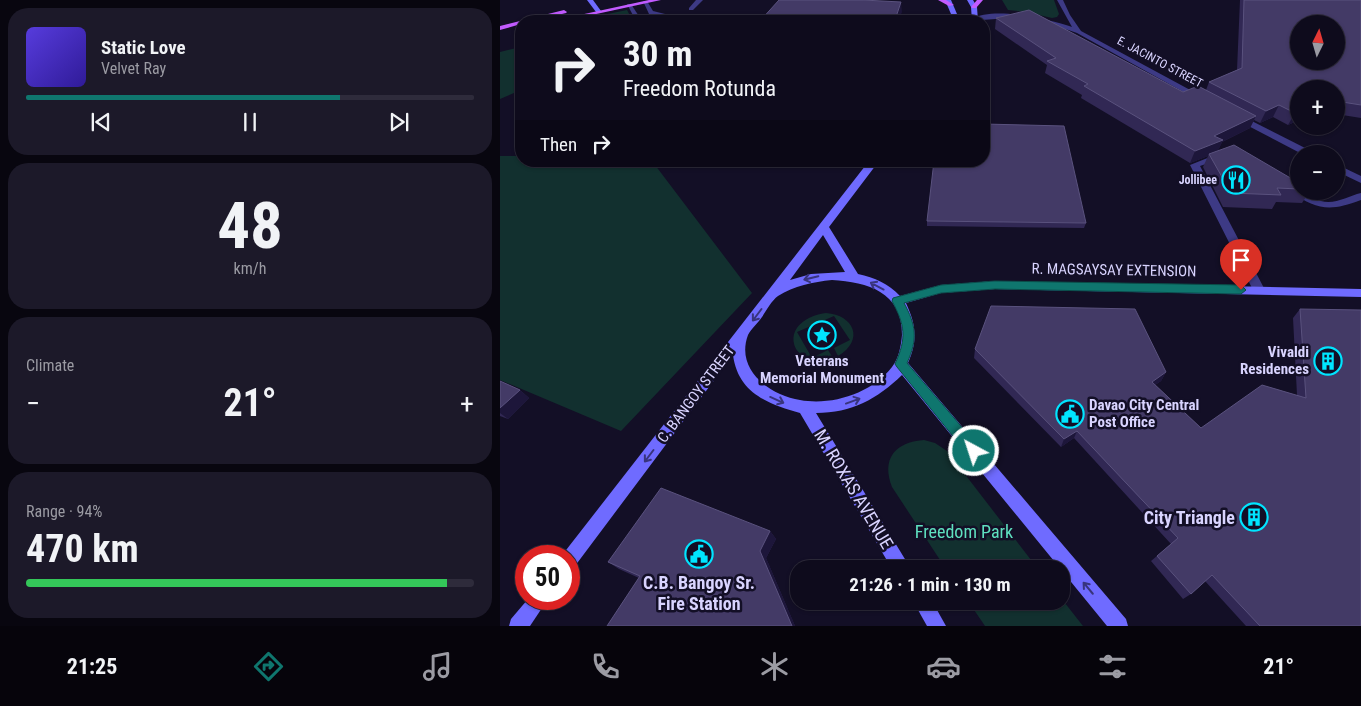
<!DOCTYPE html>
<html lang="en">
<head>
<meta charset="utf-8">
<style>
	:root { --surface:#0e0b1c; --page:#1c1929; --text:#f1f3f6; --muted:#9b9ba3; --line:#2e2b3b; --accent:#0f766e }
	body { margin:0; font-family:"Roboto Condensed",sans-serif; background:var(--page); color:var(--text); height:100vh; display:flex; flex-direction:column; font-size:19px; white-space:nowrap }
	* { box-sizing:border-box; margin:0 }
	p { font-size:16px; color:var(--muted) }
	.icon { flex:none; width:28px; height:28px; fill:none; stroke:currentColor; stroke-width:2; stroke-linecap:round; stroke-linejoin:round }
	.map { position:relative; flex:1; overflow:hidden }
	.sheet { display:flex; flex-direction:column; gap:8px; padding:8px; background:#08060f; width:500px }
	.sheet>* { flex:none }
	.top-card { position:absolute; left:15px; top:15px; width:475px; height:152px; border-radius:20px; box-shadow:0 1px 4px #0004,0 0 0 1px var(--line); background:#0e0b1c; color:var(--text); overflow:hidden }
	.needle { width:32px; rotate:5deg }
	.controls { position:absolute; left:790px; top:15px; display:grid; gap:10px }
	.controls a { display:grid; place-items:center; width:55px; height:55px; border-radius:50%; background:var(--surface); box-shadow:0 1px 4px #0004,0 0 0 1px var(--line); font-size:25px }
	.speed { position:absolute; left:15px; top:545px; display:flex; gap:10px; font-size:25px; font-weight:700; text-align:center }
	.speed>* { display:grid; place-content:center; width:65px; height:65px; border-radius:50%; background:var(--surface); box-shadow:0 1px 4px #0004,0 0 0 1px var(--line); line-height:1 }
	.speed .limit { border:8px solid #d22; background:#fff; color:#111 }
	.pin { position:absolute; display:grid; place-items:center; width:42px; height:42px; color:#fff; margin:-51px -21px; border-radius:50% 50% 50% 0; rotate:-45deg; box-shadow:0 0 5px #0007 }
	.pin .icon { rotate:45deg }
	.me { position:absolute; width:55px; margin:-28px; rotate:320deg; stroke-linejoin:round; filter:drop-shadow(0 0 4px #0008) }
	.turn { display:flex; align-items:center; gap:18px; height:105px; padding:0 25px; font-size:22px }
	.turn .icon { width:65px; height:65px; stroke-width:2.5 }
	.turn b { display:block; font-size:35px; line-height:42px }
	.then { display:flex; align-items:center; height:48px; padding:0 25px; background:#0003; gap:10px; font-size:19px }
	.big { font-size:38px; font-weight:700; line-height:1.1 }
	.sheet .card { flex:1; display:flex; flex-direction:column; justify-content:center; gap:8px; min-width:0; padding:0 18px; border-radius:20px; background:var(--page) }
	.sheet .dial { align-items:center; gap:0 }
	.dial b { font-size:65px; line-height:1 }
	.song { display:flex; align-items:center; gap:15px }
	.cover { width:60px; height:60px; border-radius:8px; background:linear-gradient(135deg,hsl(250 70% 55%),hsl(250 70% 35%)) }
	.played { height:5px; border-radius:2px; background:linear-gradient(90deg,var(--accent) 70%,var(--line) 70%) }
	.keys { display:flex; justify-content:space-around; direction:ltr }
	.heat { display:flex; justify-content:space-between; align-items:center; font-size:28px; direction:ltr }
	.charge { height:8px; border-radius:4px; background:linear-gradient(90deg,#34c759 94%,var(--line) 0) }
	.trip { position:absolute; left:290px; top:560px; width:280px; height:50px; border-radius:20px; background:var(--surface); box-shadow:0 1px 4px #0004,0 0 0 1px var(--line); font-weight:700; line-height:50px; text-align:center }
	.tabs { display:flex; height:80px; justify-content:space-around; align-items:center; background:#06040b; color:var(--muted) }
	.tabs .icon { width:35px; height:35px }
	.tabs .on { color:var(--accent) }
	.tabs b { font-size:22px; color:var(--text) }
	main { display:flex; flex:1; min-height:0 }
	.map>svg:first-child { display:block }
</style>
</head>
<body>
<main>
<section class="sheet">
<div class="card">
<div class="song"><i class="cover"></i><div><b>Static Love</b><p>Velvet Ray</p></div></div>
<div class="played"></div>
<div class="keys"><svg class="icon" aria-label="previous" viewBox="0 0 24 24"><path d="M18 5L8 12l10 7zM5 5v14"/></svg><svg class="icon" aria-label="pause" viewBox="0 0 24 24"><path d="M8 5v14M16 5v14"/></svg><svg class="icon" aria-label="next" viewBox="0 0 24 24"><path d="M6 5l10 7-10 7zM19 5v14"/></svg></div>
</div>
<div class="card dial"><b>48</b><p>km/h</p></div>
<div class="card"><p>Climate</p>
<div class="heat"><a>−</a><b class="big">21°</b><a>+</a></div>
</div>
<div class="card"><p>Range · 94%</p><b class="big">470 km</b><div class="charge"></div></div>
</section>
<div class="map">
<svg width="861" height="626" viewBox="0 0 861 626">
	<rect width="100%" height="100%" fill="#130f26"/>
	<g fill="#12302f">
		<polygon points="502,0 554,0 559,14 557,17 552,18 526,12 508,10"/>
		<polygon points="127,10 133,21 73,21"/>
		<polygon points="21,47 21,90 0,99 0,52"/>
		<polygon points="0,156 21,156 21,161 152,161 252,293 121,431 0,380"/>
		<path d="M326 313C354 315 365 340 338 356L334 348 350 340 334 316 297 332 312 358 328 350 333 358C319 362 304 361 296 349 286 328 308 315 326 313Z"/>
		<path d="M424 440 435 443 447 451 538 569H446L392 487C381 459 395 442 424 440Z"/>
		<polygon points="561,598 583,626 485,626 468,601 561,601"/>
	</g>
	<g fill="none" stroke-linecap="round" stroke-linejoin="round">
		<g fill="#3d3a85" fill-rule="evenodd">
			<polygon points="196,0 203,0 193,10 189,10 189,8"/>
			<polygon points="143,1 147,1 153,11 169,15 166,17 149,14"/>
			<polygon points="720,153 723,154 723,158 700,166 765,290 759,294 753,290 690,165"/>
			<path d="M793 186 799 188V191C807 191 813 198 821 201 835 205 848 196 861 193V200C829 212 818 210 789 191L788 189Z"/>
		</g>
		<g fill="#3d3a85" fill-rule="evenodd">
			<path d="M557 0H563L570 15 581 31 705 98 698 100 577 33C542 21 511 16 475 21L472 19C493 6 549 19 572 27Z"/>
			<polygon points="127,4 131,4 142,21 136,21"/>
			<polygon points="738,114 813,152 815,154 802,154 735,119 735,115"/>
			<polygon points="836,164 861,176 861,183 836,171"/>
		</g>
		<g fill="#6f6bff" fill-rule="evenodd">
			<polygon points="87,0 93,0 101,11 100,12 96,12"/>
			<polygon points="445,0 451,0 460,21 454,21"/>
			<polygon points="467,0 473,0 477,7 478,21 472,21 471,7"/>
			<path d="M369 161H379L329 227 358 274C375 278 388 283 400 296L441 285 495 281 861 289V297L495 289 441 293 406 303C416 325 418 340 408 363L626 619 628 626H607L402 375C377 399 352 413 316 413L411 569H392L300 413C268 404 238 393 233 355L75 566 69 569V556H62L63 554ZM323 235 345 272 311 274 290 280ZM332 280C368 282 402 292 402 335 401 346 399 358 392 367 372 393 332 406 300 400 270 395 235 370 248 335 251 329 258 323 262 317 266 311 272 300 278 296 294 286 313 282 332 280Z"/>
			<polygon points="28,599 48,599 30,626 9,626 11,619"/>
			<polygon points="413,601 432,601 446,626 427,626"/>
		</g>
		<g fill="#c25bff" fill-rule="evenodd">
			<polygon points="149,0 161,0 64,21 52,21"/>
			<polygon points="438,0 446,0 454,5 449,6"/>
			<polygon points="477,0 483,0 476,8 472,8 471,7"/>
			<polygon points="64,10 67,12 66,13 34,21 21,21 21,24 0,30 0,26"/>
		</g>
	</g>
	<g fill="#312854">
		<polygon points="740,0 861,0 861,118 836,114 836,89 799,120 788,125 773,117 760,123 754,120 750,128 722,142 718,150 799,183 799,191 810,191 802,203 776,202 772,209 723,207 703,167 708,156 690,163 581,98 582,95 545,73 547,65 495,29 496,18 683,92 706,90 709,82 737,70"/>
		<polygon points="298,161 320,161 319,164 300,163"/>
		<polygon points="427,221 586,223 584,228 427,226"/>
		<polygon points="800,309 861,626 746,626 705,581 691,594 683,599 651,561 671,544 574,438 561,447 474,358 475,349 666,372 661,381 655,385 701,428 797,395 793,318"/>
		<polygon points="0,381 20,390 29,398 8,419 0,416"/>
		<polygon points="270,531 276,539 266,558 295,626 107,626 139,578 119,569 108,562"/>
	</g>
	<g fill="#1d163a">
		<polygon points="401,2 402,12 398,21 396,17"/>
		<polygon points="779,105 773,117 760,123 766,111"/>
		<polygon points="799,111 799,120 788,125 795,113"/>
		<polygon points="756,116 750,128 722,142 717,153 709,154 708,156 690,163 695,151 714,136"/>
		<polygon points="666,372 661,381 647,390 652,382"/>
		<polygon points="20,390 29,398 8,419 0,413 0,408"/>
		<polygon points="577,431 574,438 561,447 564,439"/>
		<polygon points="270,531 276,539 266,558 295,626 292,626 260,551"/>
	</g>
	<g fill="#433a66" stroke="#5a527e" fill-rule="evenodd">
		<polygon points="279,0 363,0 401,2 396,17 421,21 260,21"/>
		<path d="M744 0H861V105L836 101V89H799V111L795 113 779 105 766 111 709 82 742 68ZM799 24H836V61H799Z"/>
		<polygon points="529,10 683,92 698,86 756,116 714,136 723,140 695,151 584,86 588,84 547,61 556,58 496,18"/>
		<polygon points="484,124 564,126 586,223 427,221 434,161 484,161"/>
		<polygon points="734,145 799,183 799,189 777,188 781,195 731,193 709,154"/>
		<polygon points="491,306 635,309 666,372 652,382 701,428 762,385 806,398 800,309 861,310 861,626 760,626 712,575 691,594 657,556 678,538 577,431 564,439 475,349"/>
		<polygon points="0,381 20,390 0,408"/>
		<polygon points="161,488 270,531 260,551 292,626 107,626 140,576 108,562"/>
	</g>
	<defs><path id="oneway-shaft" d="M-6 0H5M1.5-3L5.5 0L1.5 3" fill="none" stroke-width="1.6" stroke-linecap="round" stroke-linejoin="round" transform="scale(1.25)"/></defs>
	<g stroke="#38347d">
		<use href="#oneway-shaft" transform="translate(311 278) rotate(167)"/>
		<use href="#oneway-shaft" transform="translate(377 286) rotate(-152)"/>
		<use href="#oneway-shaft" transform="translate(257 315) rotate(127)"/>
		<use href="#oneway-shaft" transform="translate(277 400) rotate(24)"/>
		<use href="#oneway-shaft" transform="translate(353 401) rotate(-20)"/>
		<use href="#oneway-shaft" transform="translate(149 456) rotate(127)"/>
		<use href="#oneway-shaft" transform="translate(588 588) rotate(-130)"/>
	</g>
	<path fill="#0f766e" stroke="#0a4d48" d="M495 281 741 285 746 290 741 294 495 289 441 293 404 303C416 325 418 339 407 363L478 446 480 451 478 456 474 457 469 456 397 367 395 364C407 338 405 325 392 301L393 298 441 285Z"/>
	<defs>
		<g id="restaurant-ring" transform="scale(1.4375)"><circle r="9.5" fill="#130f26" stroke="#00e5ff" stroke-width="1.5"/><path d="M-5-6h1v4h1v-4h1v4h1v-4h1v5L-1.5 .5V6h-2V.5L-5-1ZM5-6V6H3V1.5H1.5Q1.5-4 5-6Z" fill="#00e5ff"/></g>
		<g id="sight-ring" transform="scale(1.4375)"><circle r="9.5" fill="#130f26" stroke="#00e5ff" stroke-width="1.5"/><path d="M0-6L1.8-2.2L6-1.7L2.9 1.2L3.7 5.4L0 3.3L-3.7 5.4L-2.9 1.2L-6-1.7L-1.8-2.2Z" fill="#00e5ff"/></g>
		<g id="building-ring" transform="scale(1.4375)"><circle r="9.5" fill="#130f26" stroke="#00e5ff" stroke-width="1.5"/><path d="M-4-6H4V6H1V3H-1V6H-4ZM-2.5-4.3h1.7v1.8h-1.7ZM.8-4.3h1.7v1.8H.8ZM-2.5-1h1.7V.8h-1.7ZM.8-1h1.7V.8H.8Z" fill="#00e5ff"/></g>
		<g id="civic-ring" transform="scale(1.4375)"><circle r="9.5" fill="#130f26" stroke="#00e5ff" stroke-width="1.5"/><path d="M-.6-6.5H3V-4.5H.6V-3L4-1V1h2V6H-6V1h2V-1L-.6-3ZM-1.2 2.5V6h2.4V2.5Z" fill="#00e5ff"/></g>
	</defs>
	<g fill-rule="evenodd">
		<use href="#restaurant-ring" x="736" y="180"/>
		<use href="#sight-ring" x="322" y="335"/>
		<use href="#building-ring" x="828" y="361"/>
		<use href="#civic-ring" x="570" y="414"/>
		<use href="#building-ring" x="754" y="517"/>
		<use href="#civic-ring" x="199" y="554"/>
	</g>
	<g text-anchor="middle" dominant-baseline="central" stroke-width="5" stroke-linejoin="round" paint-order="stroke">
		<g font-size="12" fill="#d9d4ff" stroke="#130f26">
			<text transform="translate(660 62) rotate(28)">E. JACINTO STREET</text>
		</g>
		<g font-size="12" font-weight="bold" fill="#d9d4ff" stroke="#130f26" text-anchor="end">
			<text x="717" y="180">Jollibee</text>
		</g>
		<g font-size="15" fill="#d9d4ff" stroke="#130f26">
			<text transform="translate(614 270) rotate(1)">R. MAGSAYSAY EXTENSION</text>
			<text transform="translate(196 394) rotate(-53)">C. BANGOY STREET</text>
		</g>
		<g font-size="15" font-weight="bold" fill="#d9d4ff" stroke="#130f26" text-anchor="end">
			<text x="809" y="352">Vivaldi<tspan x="809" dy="17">Residences</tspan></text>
			<text x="322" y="361" text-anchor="middle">Veterans<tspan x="322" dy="17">Memorial Monument</tspan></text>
			<text x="589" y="405" text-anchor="start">Davao City Central<tspan x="589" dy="17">Post Office</tspan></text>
		</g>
		<g font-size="18" fill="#d9d4ff" stroke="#130f26">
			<text transform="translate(354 489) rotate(59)">M. ROXAS AVENUE</text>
		</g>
		<g font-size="18" font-weight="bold" fill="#d9d4ff" stroke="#130f26" text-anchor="end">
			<text x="735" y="517">City Triangle</text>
			<text x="199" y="582" text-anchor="middle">C.B. Bangoy Sr.<tspan x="199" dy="21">Fire Station</tspan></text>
		</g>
		<g font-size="18" fill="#5fe0c0" stroke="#130f26">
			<text x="464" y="531">Freedom Park</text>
		</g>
	</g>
</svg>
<div class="controls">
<a><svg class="needle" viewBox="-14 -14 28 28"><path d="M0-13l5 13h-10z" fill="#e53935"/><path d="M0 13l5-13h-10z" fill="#9b9ba3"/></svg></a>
<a>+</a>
<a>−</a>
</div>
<div class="speed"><div class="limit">50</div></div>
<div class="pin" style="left:741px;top:290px;background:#d93025"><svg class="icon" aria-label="arrive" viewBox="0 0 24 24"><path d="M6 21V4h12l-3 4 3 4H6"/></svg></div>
<svg class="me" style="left:474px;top:451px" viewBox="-20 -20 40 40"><circle r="17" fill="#0f766e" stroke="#fff" stroke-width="3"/><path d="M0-11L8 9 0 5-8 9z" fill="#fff"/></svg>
<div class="trip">21:26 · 1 min · 130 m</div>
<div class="top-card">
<div class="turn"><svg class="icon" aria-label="right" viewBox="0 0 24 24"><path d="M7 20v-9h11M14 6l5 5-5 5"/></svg><div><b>30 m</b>Freedom Rotunda</div></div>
<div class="then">Then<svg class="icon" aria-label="right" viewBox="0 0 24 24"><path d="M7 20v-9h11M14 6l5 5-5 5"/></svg></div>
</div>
</div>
</main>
<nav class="tabs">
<b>21:25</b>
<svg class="icon on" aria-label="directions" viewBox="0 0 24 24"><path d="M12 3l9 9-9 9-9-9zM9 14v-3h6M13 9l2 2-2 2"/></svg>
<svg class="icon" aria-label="music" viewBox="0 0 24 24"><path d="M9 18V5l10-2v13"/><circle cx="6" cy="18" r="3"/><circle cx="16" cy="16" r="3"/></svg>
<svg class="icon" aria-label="phone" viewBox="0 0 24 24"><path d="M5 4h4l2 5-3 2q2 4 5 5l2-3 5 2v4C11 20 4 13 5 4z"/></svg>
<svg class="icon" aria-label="climate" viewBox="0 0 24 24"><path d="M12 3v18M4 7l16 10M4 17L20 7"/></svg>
<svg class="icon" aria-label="car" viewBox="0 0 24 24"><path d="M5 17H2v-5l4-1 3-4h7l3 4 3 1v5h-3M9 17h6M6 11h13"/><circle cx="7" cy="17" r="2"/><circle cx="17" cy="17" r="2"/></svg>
<svg class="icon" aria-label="filters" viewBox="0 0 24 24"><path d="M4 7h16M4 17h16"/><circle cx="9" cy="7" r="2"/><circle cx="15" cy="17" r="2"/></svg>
<b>21°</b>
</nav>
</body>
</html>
